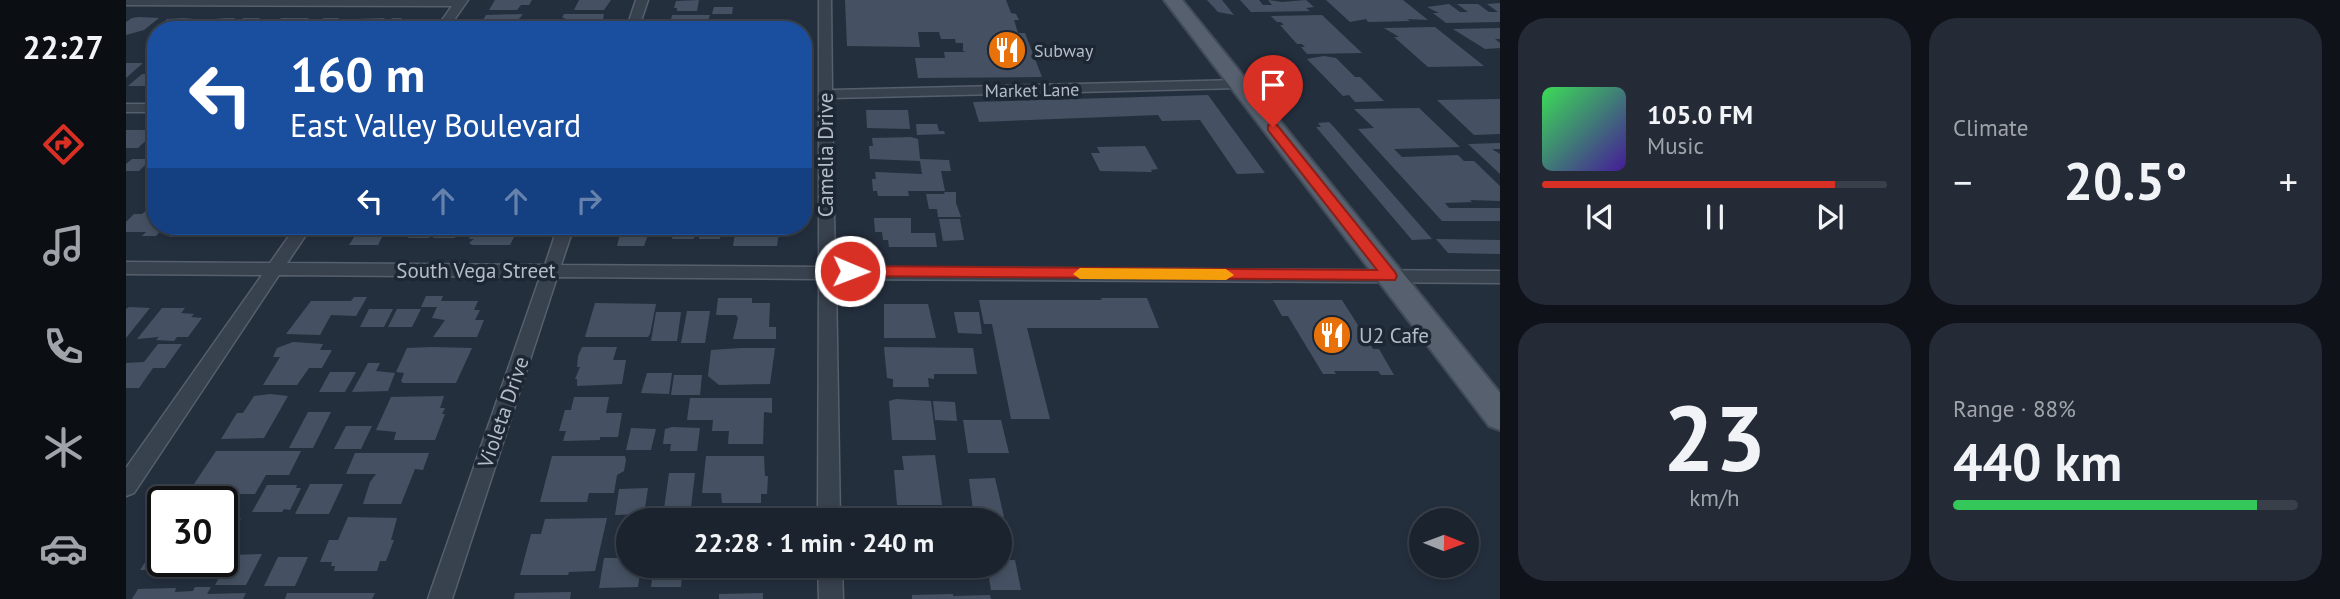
<!DOCTYPE html>
<html lang="en">
<head>
<meta charset="utf-8">
<style>
	:root { --surface:#1b232e; --page:#242b36; --text:#f1f3f6; --muted:#a0a4aa; --line:#39404a; --accent:#d93025 }
	body { margin:0; font-family:"PT Sans",sans-serif; background:var(--page); color:var(--text); height:100vh; display:flex; flex-direction:column; font-size:26px; white-space:nowrap }
	* { box-sizing:border-box; margin:0 }
	p { font-size:23px; color:var(--muted) }
	.icon { flex:none; width:38px; height:38px; fill:none; stroke:currentColor; stroke-width:2; stroke-linecap:round; stroke-linejoin:round }
	.map { position:relative; flex:1; overflow:hidden }
	.panel { display:flex; flex-direction:column; gap:18px; padding:18px; background:#0f1319; width:840px }
	.panel>* { flex:none }
	.top-card { position:absolute; left:21px; top:21px; width:665px; height:214px; border-radius:28px; box-shadow:0 4px 10px #0003,0 0 0 2px var(--line); background:#1a4fa0; color:#fff; overflow:hidden }
	.needle { width:46px; rotate:91deg }
	.fabs { position:absolute; left:1283px; top:508px; display:grid; gap:14px }
	.fabs a { display:grid; place-items:center; width:70px; height:70px; border-radius:50%; background:var(--surface); box-shadow:0 4px 10px #0003,0 0 0 2px var(--line); font-size:35px }
	.speed { position:absolute; left:21px; top:486px; display:flex; gap:14px; font-size:35px; font-weight:700; text-align:center }
	.speed>* { display:grid; place-content:center; width:91px; height:91px; border-radius:50%; background:var(--surface); box-shadow:0 4px 10px #0003,0 0 0 2px var(--line); line-height:1 }
	.speed .limit { border:4px solid #111; border-radius:10px; background:#fff; color:#111 }
	.pin { position:absolute; display:grid; place-items:center; width:60px; height:60px; color:#fff; margin:-72px -30px; border-radius:50% 50% 50% 0; rotate:-45deg; box-shadow:0 0 7px #0007 }
	.pin .icon { rotate:45deg }
	.me { position:absolute; width:77px; margin:-38px; rotate:91deg; stroke-linejoin:round; filter:drop-shadow(0 0 5px #0008) }
	.turn { display:flex; align-items:center; gap:24px; height:147px; padding:0 28px; font-size:32px }
	.turn .icon { width:91px; height:91px; stroke-width:2.5 }
	.turn b { display:block; font-size:49px; line-height:60px }
	.lanes { display:flex; align-items:center; height:66px; padding:0 28px; background:#0003; justify-content:center; gap:35px; direction:ltr }
	.lanes .off { opacity:.35 }
	.big { font-size:52px; font-weight:700; line-height:1.1 }
	.panel .widget { flex:1; display:flex; flex-direction:column; justify-content:center; gap:10px; min-width:0; padding:0 24px; border-radius:28px; background:var(--page) }
	.panel .dial { align-items:center; gap:0 }
	.dial b { font-size:91px; line-height:1 }
	.song { display:flex; align-items:center; gap:21px }
	.cover { width:84px; height:84px; border-radius:10px; background:linear-gradient(135deg,hsl(130 70% 55%),hsl(260 70% 35%)) }
	.played { height:7px; border-radius:4px; background:linear-gradient(90deg,var(--accent) 85%,var(--line) 85%) }
	.keys { display:flex; justify-content:space-around; direction:ltr }
	.heat { display:flex; justify-content:space-between; align-items:center; font-size:38px; direction:ltr }
	.charge { height:10px; border-radius:5px; background:linear-gradient(90deg,#34c759 88%,var(--line) 0) }
	.panel .tiles { flex:1; display:grid; gap:18px; grid-template-columns:repeat(2,1fr) }
	.trip { position:absolute; left:490px; top:508px; width:396px; height:70px; border-radius:35px; background:var(--surface); box-shadow:0 4px 10px #0003,0 0 0 2px var(--line); font-weight:700; line-height:70px; text-align:center }
	main { display:flex; flex:1; min-height:0 }
	.tabs { display:flex; flex-direction:column; width:126px; justify-content:space-around; align-items:center; background:#0b0e12; color:var(--muted) }
	.tabs .icon { width:49px; height:49px }
	.tabs .current { color:var(--accent) }
	.tabs b { font-size:32px; color:var(--text) }
	.map>svg:first-child { display:block }
</style>
</head>
<body>
<main>
<nav class="tabs">
<b>22:27</b>
<svg class="icon current" aria-label="directions" viewBox="0 0 24 24"><path d="M12 3l9 9-9 9-9-9zM9 14v-3h6M13 9l2 2-2 2"/></svg>
<svg class="icon" aria-label="music" viewBox="0 0 24 24"><path d="M9 18V5l10-2v13"/><circle cx="6" cy="18" r="3"/><circle cx="16" cy="16" r="3"/></svg>
<svg class="icon" aria-label="phone" viewBox="0 0 24 24"><path d="M5 4h4l2 5-3 2q2 4 5 5l2-3 5 2v4C11 20 4 13 5 4z"/></svg>
<svg class="icon" aria-label="climate" viewBox="0 0 24 24"><path d="M12 3v18M4 7l16 10M4 17L20 7"/></svg>
<svg class="icon" aria-label="car" viewBox="0 0 24 24"><path d="M5 17H2v-5l4-1 3-4h7l3 4 3 1v5h-3M9 17h6M6 11h13"/><circle cx="7" cy="17" r="2"/><circle cx="17" cy="17" r="2"/></svg>
</nav>
<div class="map">
<svg width="1374" height="599" viewBox="0 0 1374 599">
	<rect width="100%" height="100%" fill="#242f3e"/>
	<g fill="#455162">
		<polygon points="369,0 406,0 403,5 395,5 391,10 363,10"/>
		<polygon points="453,0 485,0 478,10 448,10"/>
		<polygon points="573,0 571,11 551,11 551,8 548,8 550,1"/>
		<polygon points="719,0 880,0 885,13 890,14 893,20 888,20 892,33 899,33 916,77 792,78 789,58 819,58 818,52 840,52 837,51 837,43 830,43 829,39 815,39 813,32 792,32 794,47 721,46"/>
		<polygon points="1081,0 1096,0 1108,15 1092,12"/>
		<polygon points="1114,0 1133,0 1137,5 1146,5 1142,0 1156,2 1180,0 1188,7 1180,8 1184,11 1125,12"/>
		<polygon points="1200,0 1277,0 1302,20 1281,19 1284,21 1242,22 1240,19 1224,22"/>
		<polygon points="1374,3 1374,22 1320,23 1307,13 1313,13 1301,7 1323,4 1334,12 1342,12 1331,4 1352,4 1363,12 1372,12 1361,4"/>
		<polygon points="588,7 607,7 606,14 586,14"/>
		<polygon points="397,14 388,25 377,25 375,29 352,29 360,15"/>
		<polygon points="438,14 478,14 477,19 472,19 468,29 448,29 449,26 439,26 439,18 436,18"/>
		<polygon points="546,15 584,15 580,26 543,29"/>
		<polygon points="1196,15 1236,53 1181,54 1175,47 1179,47 1176,44 1171,44 1154,25 1158,25 1155,22 1151,22 1145,16"/>
		<polygon points="6,18 13,17 33,18 18,30 0,35 0,22"/>
		<polygon points="57,18 69,19 58,29 29,29 41,19"/>
		<polygon points="100,18 109,18 96,30 65,30 76,20"/>
		<polygon points="117,18 134,18 133,19 145,19 135,29 105,29"/>
		<polygon points="155,18 183,18 172,30 144,30"/>
		<polygon points="199,18 213,18 211,20 220,20 212,30 182,30 191,20"/>
		<polygon points="259,18 250,30 220,30 229,19"/>
		<polygon points="266,18 276,18 274,21 295,21 288,30 256,30"/>
		<polygon points="396,20 409,20 409,25 413,25 410,30 390,30"/>
		<polygon points="1309,27 1358,66 1302,67 1268,37 1273,37 1258,28"/>
		<polygon points="1374,28 1374,39 1369,39 1374,43 1374,48 1359,49 1327,29"/>
		<polygon points="1198,56 1210,58 1229,77 1234,77 1258,101 1229,102 1223,95 1217,96 1181,59"/>
		<polygon points="0,63 17,63 0,78"/>
		<polygon points="16,74 30,74 30,86 2,86"/>
		<polygon points="1082,95 1139,173 1111,174 1074,120 1036,121 1032,115 853,122 847,102"/>
		<polygon points="1374,99 1374,134 1348,135 1311,100"/>
		<polygon points="1293,108 1334,147 1268,149 1276,157 1332,155 1338,161 1348,161 1374,186 1374,201 1344,200 1346,202 1319,203 1323,208 1374,208 1374,221 1316,221 1232,129 1248,128 1228,109"/>
		<polygon points="740,110 782,110 784,129 741,128"/>
		<polygon points="1203,122 1207,126 1306,239 1286,240 1190,127 1195,127 1192,123"/>
		<polygon points="790,124 811,124 813,131 818,131 819,134 791,135"/>
		<polygon points="0,130 30,130 30,131 12,148 0,148"/>
		<polygon points="785,137 792,139 794,159 823,160 825,171 815,171 819,191 782,191 783,196 752,196 751,191 747,191 746,179 750,179 749,172 796,174 794,161 744,159 743,146 747,146 746,138"/>
		<polygon points="1374,143 1374,149 1366,149 1374,154 1374,174 1342,144"/>
		<polygon points="1019,146 1032,169 1025,170 1026,172 974,171 965,153 974,153 971,147"/>
		<polygon points="6,159 25,159 13,171 0,171 0,164"/>
		<polygon points="818,192 830,192 830,203 835,217 812,217 811,209 803,209 800,194 819,194"/>
		<polygon points="30,202 30,226 39,226 30,236 16,236 20,232 0,232 0,222 8,214 16,214"/>
		<polygon points="748,218 785,218 785,233 809,233 811,247 763,247 762,240 757,240 756,232 749,232"/>
		<polygon points="813,219 834,219 838,240 817,241"/>
		<polygon points="52,226 90,226 81,237 43,237"/>
		<polygon points="103,226 143,226 135,237 97,236"/>
		<polygon points="235,226 281,226 279,229 260,229 252,245 223,245"/>
		<polygon points="288,226 310,226 303,238 282,238"/>
		<polygon points="313,226 335,226 329,238 307,238"/>
		<polygon points="349,226 394,226 384,245 346,245 343,243 348,239 343,239"/>
		<polygon points="496,226 525,226 518,246 491,246"/>
		<polygon points="549,226 570,226 568,239 546,239"/>
		<polygon points="575,226 596,226 594,239 573,239"/>
		<polygon points="610,226 654,226 651,246 607,246"/>
		<polygon points="1310,239 1374,240 1374,254 1322,253"/>
		<polygon points="300,296 317,296 315,301 352,301 348,310 354,310 349,320 358,320 351,337 307,337 319,320 306,318 311,307 295,307"/>
		<polygon points="228,297 241,297 230,316 205,315 194,335 160,334 185,301 225,301"/>
		<polygon points="592,298 626,298 626,303 644,303 643,327 650,327 650,339 607,339 612,318 610,315 590,315"/>
		<polygon points="975,298 1021,298 1033,328 901,328 924,419 885,419 866,324 858,324 853,300 976,300"/>
		<polygon points="1147,300 1216,300 1247,349 1253,349 1268,375 1255,375 1252,371 1208,371 1210,374 1197,374 1162,316 1156,316"/>
		<polygon points="469,303 530,304 524,334 522,337 459,337"/>
		<polygon points="758,304 802,304 810,338 758,338"/>
		<polygon points="3,307 24,308 0,338 0,309"/>
		<polygon points="36,308 59,308 55,313 68,314 65,317 76,318 62,337 51,337 48,341 30,340 33,337 11,339"/>
		<polygon points="243,309 267,309 258,327 234,327"/>
		<polygon points="271,309 295,309 286,327 262,327"/>
		<polygon points="561,311 584,311 579,343 555,343"/>
		<polygon points="530,312 555,312 551,341 525,341"/>
		<polygon points="828,312 853,312 856,334 832,333"/>
		<polygon points="167,342 197,344 194,350 206,350 196,368 183,368 171,385 137,385 154,357 147,357 151,348"/>
		<polygon points="32,344 56,344 39,368 27,368 13,388 0,388 0,363 18,362"/>
		<polygon points="456,347 491,347 487,360 500,360 496,384 451,386 451,379 449,379 454,367 451,367 452,356"/>
		<polygon points="758,347 847,348 851,374 808,374 808,379 802,378 803,387 767,387 767,379 761,378"/>
		<polygon points="281,348 306,347 346,348 330,383 277,383 275,381 278,373 270,372"/>
		<polygon points="615,348 649,348 644,384 593,385 582,376 585,350"/>
		<polygon points="242,363 254,363 250,371 269,373 262,391 226,392"/>
		<polygon points="204,372 230,372 219,392 193,392"/>
		<polygon points="521,373 546,373 543,394 515,393"/>
		<polygon points="548,375 576,375 574,395 545,395"/>
		<polygon points="144,394 162,396 138,438 95,439 111,413 117,413 128,396"/>
		<polygon points="318,396 314,408 319,408 316,414 319,414 309,440 268,440 270,432 250,430 265,397"/>
		<polygon points="448,397 483,397 480,413 496,413 492,437 474,437 474,440 437,441 440,431 433,431 439,410 445,410"/>
		<polygon points="564,398 646,398 646,413 638,412 637,444 602,444 603,431 586,431 587,420 561,420"/>
		<polygon points="770,399 805,401 810,440 766,440 763,401"/>
		<polygon points="807,401 829,402 831,421 809,420"/>
		<polygon points="182,412 205,412 187,448 163,448"/>
		<polygon points="837,420 875,420 883,453 842,453"/>
		<polygon points="220,426 246,426 235,449 208,449"/>
		<polygon points="546,427 574,428 571,451 544,451 545,444 537,444 539,429"/>
		<polygon points="505,428 530,429 525,450 500,450"/>
		<polygon points="90,451 175,451 163,475 140,475 129,494 106,494 102,500 64,500 70,490 64,490"/>
		<polygon points="229,453 303,453 297,470 289,469 275,504 237,504 244,482 250,474 220,474"/>
		<polygon points="809,455 816,505 771,505 768,470 778,470 776,456"/>
		<polygon points="426,456 499,456 500,460 498,471 491,475 488,493 463,493 461,502 414,502"/>
		<polygon points="580,456 638,456 639,476 642,476 641,494 635,494 635,503 596,503 595,493 576,493"/>
		<polygon points="543,473 569,473 564,516 537,516"/>
		<polygon points="869,478 878,517 848,518 843,479"/>
		<polygon points="184,484 217,484 203,514 169,514"/>
		<polygon points="141,485 171,485 170,488 175,488 164,510 158,509 156,512 126,512"/>
		<polygon points="522,488 518,514 489,515 493,489"/>
		<polygon points="222,517 271,518 265,540 268,540 260,561 254,561 251,571 208,571 209,566 205,566 206,562 194,562 203,540 212,540"/>
		<polygon points="96,518 115,518 96,551"/>
		<polygon points="481,518 469,571 443,572 442,575 394,575 405,534 415,534 419,519"/>
		<polygon points="37,534 37,562 69,562 64,569 14,570"/>
		<polygon points="136,554 120,585 89,585 105,555"/>
		<polygon points="152,557 182,557 169,586 138,586"/>
		<polygon points="478,558 502,558 502,565 515,565 512,587 473,588"/>
		<polygon points="873,560 889,560 895,590 865,590 861,565 873,565"/>
		<polygon points="528,565 557,565 555,587 525,587"/>
		<polygon points="583,565 637,565 636,574 582,574"/>
		<polygon points="795,565 828,565 829,579 796,580"/>
		<polygon points="69,587 85,587 81,594 120,593 117,599 6,599 12,589 50,588 49,592 67,591"/>
		<polygon points="445,592 444,599 388,599 389,593"/>
		<polygon points="161,593 249,593 246,599 159,599"/>
		<polygon points="637,593 637,599 593,599 593,594"/>
		<polygon points="827,594 827,596 864,595 865,599 786,599 786,595"/>
	</g>
	<g fill="none" stroke-linecap="round" stroke-linejoin="round">
		<g stroke="#565f6c" stroke-width="3">
			<g id="minor">
				<polygon points="0,0 342,0 321,30 309,30 326,6 0,5"/>
				<polygon points="510,0 522,0 512,30 500,30"/>
				<polygon points="693,0 705,0 706,90 1113,80 1119,84 1113,88 706,98 709,267 1374,271 1374,283 710,279 714,520 692,520 693,279 431,277 326,599 302,599 414,277 153,275 8,493 0,496 0,468 136,275 0,274 0,262 144,263 170,226 186,226 161,263 419,265 432,226 448,226 435,265 693,267"/>
				<rect x="0" y="104" width="30" height="8"/>
				<polygon points="692,565 716,565 717,599 693,599"/>
			</g>
		</g>
		<g stroke="#414a57" stroke-width="4">
			<polygon id="primary" points="1038,0 1056,0 1374,393 1374,430 1363,426"/>
		</g>
		<use href="#minor" fill="#38414e" fill-rule="evenodd"/>
		<use href="#primary" fill="#56606e" fill-rule="evenodd"/>
	</g>
	<polygon fill="#d93025" stroke="#8d1f18" stroke-width="2" points="1147,124 1151,125 1269,272 1271,276 1269,280 724,276 716,271 724,266 1251,270 1142,130 1142,125"/>
	<polygon fill="#f59e0b" points="954,268 1100,269 1108,275 1100,280 954,279 947,274"/>
	<defs>
		<g id="restaurant-disc" transform="scale(2.0125)"><circle r="9.5" fill="#e8710a" stroke="#1d2633"/><path d="M-5-6h1v4h1v-4h1v4h1v-4h1v5L-1.5 .5V6h-2V.5L-5-1ZM5-6V6H3V1.5H1.5Q1.5-4 5-6Z" fill="#fff"/></g>
	</defs>
	<g fill-rule="evenodd">
		<use href="#restaurant-disc" x="881" y="50"/>
		<use href="#restaurant-disc" x="1206" y="335"/>
	</g>
	<g text-anchor="middle" dominant-baseline="central" stroke-width="7" stroke-linejoin="round" paint-order="stroke">
		<g font-size="18" fill="#b4bcc9" stroke="#1d2633" text-anchor="start">
			<text x="908" y="50">Subway</text>
		</g>
		<g font-size="18" fill="#b4bcc9" stroke="#1d2633">
			<text transform="translate(906 90) rotate(-1)">Market Lane</text>
		</g>
		<g font-size="21" fill="#b4bcc9" stroke="#1d2633">
			<text transform="translate(699 155) rotate(-90)">Camelia Drive</text>
			<text x="350" y="270">South Vega Street</text>
			<text transform="translate(377 412) rotate(-71)">Violeta Drive</text>
		</g>
		<g font-size="21" fill="#b4bcc9" stroke="#1d2633" text-anchor="start">
			<text x="1233" y="335">U2 Cafe</text>
		</g>
	</g>
</svg>
<div class="fabs">
<a><svg class="needle" viewBox="-14 -14 28 28"><path d="M0-13l5 13h-10z" fill="#e53935"/><path d="M0 13l5-13h-10z" fill="#a0a4aa"/></svg></a>
</div>
<div class="speed"><div class="limit">30</div></div>
<div class="pin" style="left:1147px;top:127px;background:#d93025"><svg class="icon" aria-label="arrive" viewBox="0 0 24 24"><path d="M6 21V4h12l-3 4 3 4H6"/></svg></div>
<svg class="me" style="left:724px;top:271px" viewBox="-20 -20 40 40"><circle r="17" fill="#d93025" stroke="#fff" stroke-width="3"/><path d="M0-11L8 9 0 5-8 9z" fill="#fff"/></svg>
<div class="trip">22:28 · 1 min · 240 m</div>
<div class="top-card">
<div class="turn"><svg class="icon" aria-label="left" viewBox="0 0 24 24"><path d="M17 20v-9H6M10 6l-5 5 5 5"/></svg><div><b>160 m</b>East Valley Boulevard</div></div>
<div class="lanes"><svg class="icon" aria-label="left" viewBox="0 0 24 24"><path d="M17 20v-9H6M10 6l-5 5 5 5"/></svg><svg class="icon off" aria-label="ahead" viewBox="0 0 24 24"><path d="M12 20V5M6 11l6-6 6 6"/></svg><svg class="icon off" aria-label="ahead" viewBox="0 0 24 24"><path d="M12 20V5M6 11l6-6 6 6"/></svg><svg class="icon off" aria-label="right" viewBox="0 0 24 24"><path d="M7 20v-9h11M14 6l5 5-5 5"/></svg></div>
</div>
</div>
<section class="panel">
<div class="tiles">
<div class="widget">
<div class="song"><i class="cover"></i><div><b>105.0 FM</b><p>Music</p></div></div>
<div class="played"></div>
<div class="keys"><svg class="icon" aria-label="previous" viewBox="0 0 24 24"><path d="M18 5L8 12l10 7zM5 5v14"/></svg><svg class="icon" aria-label="pause" viewBox="0 0 24 24"><path d="M8 5v14M16 5v14"/></svg><svg class="icon" aria-label="next" viewBox="0 0 24 24"><path d="M6 5l10 7-10 7zM19 5v14"/></svg></div>
</div>
<div class="widget"><p>Climate</p>
<div class="heat"><a>−</a><b class="big">20.5°</b><a>+</a></div>
</div>
<div class="widget dial"><b>23</b><p>km/h</p></div>
<div class="widget"><p>Range · 88%</p><b class="big">440 km</b><div class="charge"></div></div>
</div>
</section>
</main>
</body>
</html>
